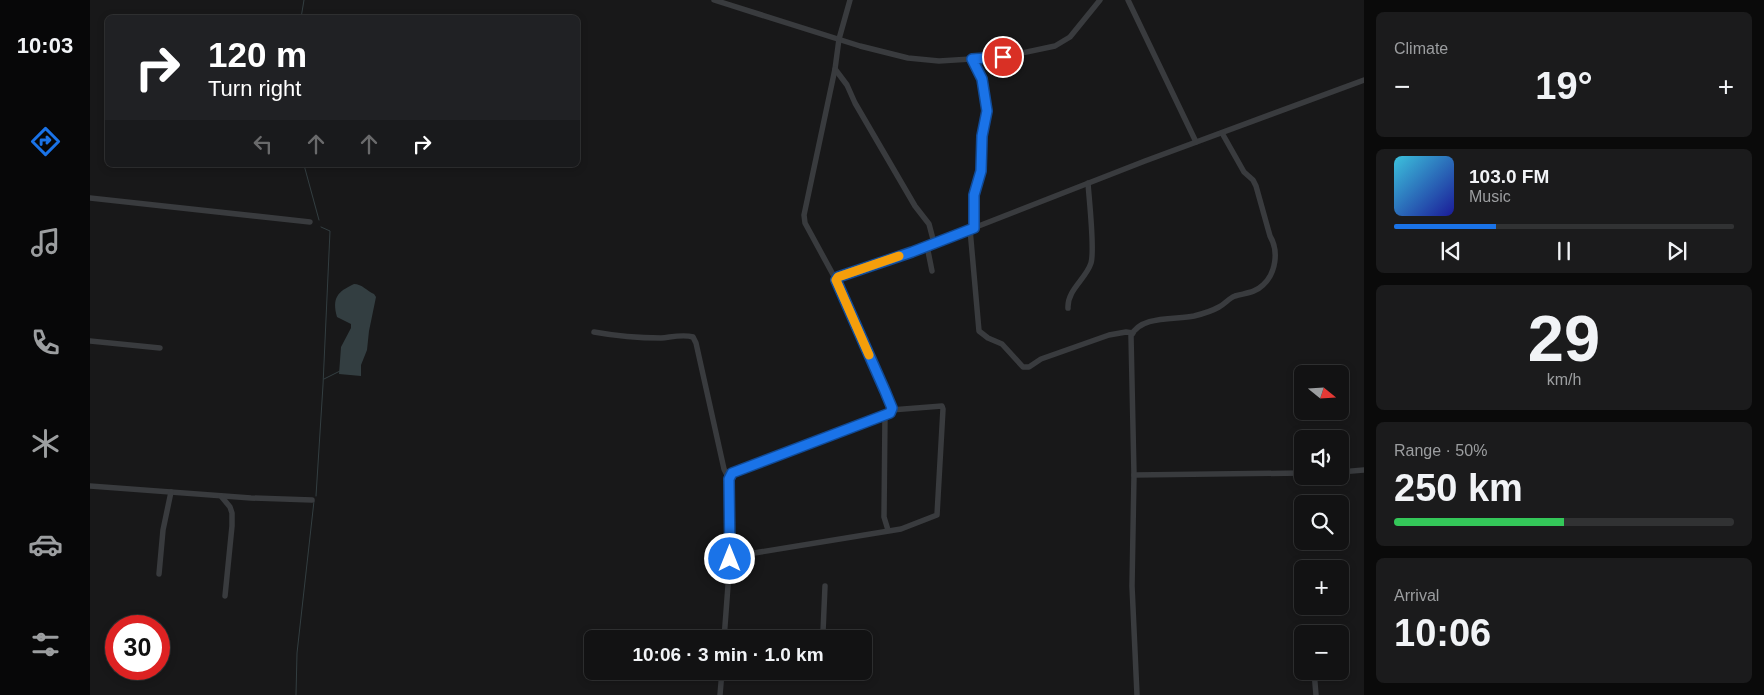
<!DOCTYPE html>
<html lang="en">
<head>
<meta charset="utf-8">
<style>
	:root { --surface:#121213; --page:#1b1b1c; --text:#f1f3f6; --muted:#9c9ea0; --line:#313233; --accent:#1a73e8 }
	body { margin:0; font-family:Helvetica,sans-serif; background:var(--page); color:var(--text); height:100vh; display:flex; flex-direction:column; font-size:19px; white-space:nowrap }
	* { box-sizing:border-box; margin:0 }
	p { font-size:16px; color:var(--muted) }
	.icon { flex:none; width:28px; height:28px; fill:none; stroke:currentColor; stroke-width:2; stroke-linecap:round; stroke-linejoin:round }
	.map { position:relative; flex:1; overflow:hidden }
	.panel { display:flex; flex-direction:column; gap:12px; padding:12px; background:#0a0a0a; width:400px }
	.panel>* { flex:none }
	.banner { position:absolute; left:15px; top:15px; width:475px; height:152px; border-radius:8px; box-shadow:0 2px 8px #0003,0 0 0 1px var(--line); background:#202124; color:#fff; overflow:hidden }
	.needle { width:32px; rotate:108deg }
	.buttons { position:absolute; left:1204px; top:365px; display:grid; gap:10px }
	.buttons a { display:grid; place-items:center; width:55px; height:55px; border-radius:8px; background:var(--surface); box-shadow:0 2px 8px #0003,0 0 0 1px var(--line); font-size:25px }
	.speed { position:absolute; left:15px; top:615px; display:flex; gap:10px; font-size:25px; font-weight:700; text-align:center }
	.speed>* { display:grid; place-content:center; width:65px; height:65px; border-radius:50%; background:var(--surface); box-shadow:0 2px 8px #0003,0 0 0 1px var(--line); line-height:1 }
	.speed .limit { border:8px solid #d22; background:#fff; color:#111 }
	.pin { position:absolute; display:grid; place-items:center; width:42px; height:42px; color:#fff; margin:-21px; border:2px solid #fff; border-radius:50%; box-shadow:0 1px 5px #0007 }
	.me { position:absolute; width:55px; margin:-28px; rotate:0deg; stroke-linejoin:round; filter:drop-shadow(0 0 4px #0008) }
	.turn { display:flex; align-items:center; gap:18px; height:105px; padding:0 20px; font-size:22px }
	.turn .icon { width:65px; height:65px; stroke-width:2.5 }
	.turn b { display:block; font-size:35px; line-height:42px }
	.lanes { display:flex; align-items:center; height:48px; padding:0 20px; background:#0003; justify-content:center; gap:25px; direction:ltr }
	.lanes .off { opacity:.35 }
	.big { font-size:38px; font-weight:800; line-height:1.1 }
	.panel .card { flex:1; display:flex; flex-direction:column; justify-content:center; gap:8px; min-width:0; padding:0 18px; border-radius:8px; background:var(--page) }
	.panel .dial { align-items:center; gap:0 }
	.dial b { font-size:65px; line-height:1 }
	.song { display:flex; align-items:center; gap:15px }
	.cover { width:60px; height:60px; border-radius:8px; background:linear-gradient(135deg,hsl(190 70% 55%),hsl(240 70% 35%)) }
	.played { height:5px; border-radius:2px; background:linear-gradient(90deg,var(--accent) 30%,var(--line) 30%) }
	.keys { display:flex; justify-content:space-around; direction:ltr }
	.heat { display:flex; justify-content:space-between; align-items:center; font-size:28px; direction:ltr }
	.charge { height:8px; border-radius:4px; background:linear-gradient(90deg,#34c759 50%,var(--line) 0) }
	.trip { position:absolute; left:494px; top:630px; width:288px; height:50px; border-radius:8px; background:var(--surface); box-shadow:0 2px 8px #0003,0 0 0 1px var(--line); font-weight:800; line-height:50px; text-align:center }
	main { display:flex; flex:1; min-height:0 }
	.tabs { display:flex; flex-direction:column; width:90px; justify-content:space-around; align-items:center; background:#070708; color:var(--muted) }
	.tabs .icon { width:35px; height:35px }
	.tabs .active { color:var(--accent) }
	.tabs b { font-size:22px; color:var(--text) }
	.map>svg:first-child { display:block }
</style>
</head>
<body>
<main>
<nav class="tabs">
<b>10:03</b>
<svg class="icon active" aria-label="directions" viewBox="0 0 24 24"><path d="M12 3l9 9-9 9-9-9zM9 14v-3h6M13 9l2 2-2 2"/></svg>
<svg class="icon" aria-label="music" viewBox="0 0 24 24"><path d="M9 18V5l10-2v13"/><circle cx="6" cy="18" r="3"/><circle cx="16" cy="16" r="3"/></svg>
<svg class="icon" aria-label="phone" viewBox="0 0 24 24"><path d="M5 4h4l2 5-3 2q2 4 5 5l2-3 5 2v4C11 20 4 13 5 4z"/></svg>
<svg class="icon" aria-label="climate" viewBox="0 0 24 24"><path d="M12 3v18M4 7l16 10M4 17L20 7"/></svg>
<svg class="icon" aria-label="car" viewBox="0 0 24 24"><path d="M5 17H2v-5l4-1 3-4h7l3 4 3 1v5h-3M9 17h6M6 11h13"/><circle cx="7" cy="17" r="2"/><circle cx="17" cy="17" r="2"/></svg>
<svg class="icon" aria-label="filters" viewBox="0 0 24 24"><path d="M4 7h16M4 17h16"/><circle cx="9" cy="7" r="2"/><circle cx="15" cy="17" r="2"/></svg>
</nav>
<div class="map">
<svg width="1274" height="695" viewBox="0 0 1274 695">
	<rect width="100%" height="100%" fill="#181819"/>
	<path fill="#333e41" d="M264 284C272 284 277 291 284 294L286 297 279 331 277 350 271 365V376L249 374 251 347 261 328V324L247 317C242 298 247 292 264 284Z"/>
	<g fill="none" stroke-linecap="round" stroke-linejoin="round">
		<g stroke="#333e41" stroke-width="1">
			<polyline points="211,18 214,0"/>
			<polyline points="214,165 229,220"/>
			<polyline points="234,379 250,371"/>
			<polyline points="226,496 233,385 240,231 231,227"/>
			<polyline points="206,695 207,653 224,501"/>
		</g>
		<g stroke="#393b3e" stroke-width="5.5">
			<polyline points="624,0 770,46 818,58 849,61 913,57 965,46 980,37 1010,0"/>
			<polyline points="760,0 749,39 745,69 757,85 765,103 825,206 839,224 844,243"/>
			<polyline points="1038,0 1106,142"/>
			<polyline points="882,59 891,79 897,111 892,136 891,171 884,195 884,228"/>
			<polyline points="745,69 714,215 715,223 746,280"/>
			<polyline points="0,198 220,222"/>
			<polyline points="880,229 889,331 898,338 912,344 933,367 939,367 951,359 1019,335 1036,332 1043,333"/>
			<polyline points="837,246 842,271"/>
			<path d="M978 308C977 290 996 279 1001 263 1005 250 999 199 998 183"/>
			<path d="M504 332C526 336 549 338 571 338 582 337 593 334 603 337L606 343 634 469 639 479"/>
			<polyline points="0,341 70,348"/>
			<polyline points="795,415 794,517 798,530"/>
			<polyline points="1250,472 1274,470"/>
			<polyline points="1044,475 1212,473"/>
			<polyline points="0,486 161,498 222,500"/>
			<polyline points="131,496 140,507 142,513 142,526 135,596"/>
			<polyline points="640,559 652,555 811,529 847,515 853,409 852,406 801,410"/>
			<polyline points="69,574 73,530 81,492"/>
			<polyline points="634,638 643,639"/>
			<polyline points="634,639 640,559 639,479 642,473 800,413 801,410 795,391 746,282 748,277 822,252 1055,161 1274,80"/>
			<polyline points="722,639 733,632 735,586"/>
			<polyline points="1224,671 1226,695"/>
			<polyline points="630,695 632,671"/>
			<path d="M1047 695 1042 586 1044 475 1041 336C1050 315 1086 320 1104 316 1112 314 1122 311 1129 307 1135 304 1139 298 1145 296 1155 293 1165 293 1173 285 1186 273 1189 251 1180 236L1166 186 1163 180 1154 172 1132 133"/>
		</g>
	</g>
	<g fill="none" stroke-linecap="round" stroke-linejoin="round">
		<g stroke="#114b97" stroke-width="12">
			<polyline id="route" points="640,559 639,479 642,473 800,413 802,408 795,391 746,280 748,277 822,252 884,228 884,195 891,171 892,136 897,111 892,79 882,59 913,57"/>
		</g>
		<use href="#route" stroke="#1a73e8" stroke-width="9"/>
		<polyline stroke="#f59e0b" stroke-width="9" points="779,355 746,280 748,277 809,256"/>
	</g>
</svg>
<div class="buttons">
<a><svg class="needle" viewBox="-14 -14 28 28"><path d="M0-13l5 13h-10z" fill="#e53935"/><path d="M0 13l5-13h-10z" fill="#9c9ea0"/></svg></a>
<a><svg class="icon" aria-label="sound" viewBox="0 0 24 24"><path d="M4 9h4l5-4v14l-5-4H4zM17 9q2 3 0 6"/></svg></a>
<a><svg class="icon" aria-label="search" viewBox="0 0 24 24"><circle cx="10" cy="10" r="6"/><path d="M15 15l6 6"/></svg></a>
<a>+</a>
<a>−</a>
</div>
<div class="speed"><div class="limit">30</div></div>
<div class="pin" style="left:913px;top:57px;background:#d93025"><svg class="icon" aria-label="arrive" viewBox="0 0 24 24"><path d="M6 21V4h12l-3 4 3 4H6"/></svg></div>
<svg class="me" style="left:640px;top:559px" viewBox="-20 -20 40 40"><circle r="17" fill="#1a73e8" stroke="#fff" stroke-width="3"/><path d="M0-11L8 9 0 5-8 9z" fill="#fff"/></svg>
<div class="trip">10:06 · 3 min · 1.0 km</div>
<div class="banner">
<div class="turn"><svg class="icon" aria-label="right" viewBox="0 0 24 24"><path d="M7 20v-9h11M14 6l5 5-5 5"/></svg><div><b>120 m</b>Turn right</div></div>
<div class="lanes"><svg class="icon off" aria-label="left" viewBox="0 0 24 24"><path d="M17 20v-9H6M10 6l-5 5 5 5"/></svg><svg class="icon off" aria-label="ahead" viewBox="0 0 24 24"><path d="M12 20V5M6 11l6-6 6 6"/></svg><svg class="icon off" aria-label="ahead" viewBox="0 0 24 24"><path d="M12 20V5M6 11l6-6 6 6"/></svg><svg class="icon" aria-label="right" viewBox="0 0 24 24"><path d="M7 20v-9h11M14 6l5 5-5 5"/></svg></div>
</div>
</div>
<section class="panel">
<div class="card"><p>Climate</p>
<div class="heat"><a>−</a><b class="big">19°</b><a>+</a></div>
</div>
<div class="card">
<div class="song"><i class="cover"></i><div><b>103.0 FM</b><p>Music</p></div></div>
<div class="played"></div>
<div class="keys"><svg class="icon" aria-label="previous" viewBox="0 0 24 24"><path d="M18 5L8 12l10 7zM5 5v14"/></svg><svg class="icon" aria-label="pause" viewBox="0 0 24 24"><path d="M8 5v14M16 5v14"/></svg><svg class="icon" aria-label="next" viewBox="0 0 24 24"><path d="M6 5l10 7-10 7zM19 5v14"/></svg></div>
</div>
<div class="card dial"><b>29</b><p>km/h</p></div>
<div class="card"><p>Range · 50%</p><b class="big">250 km</b><div class="charge"></div></div>
<div class="card"><p>Arrival</p><b class="big">10:06</b></div>
</section>
</main>
</body>
</html>
